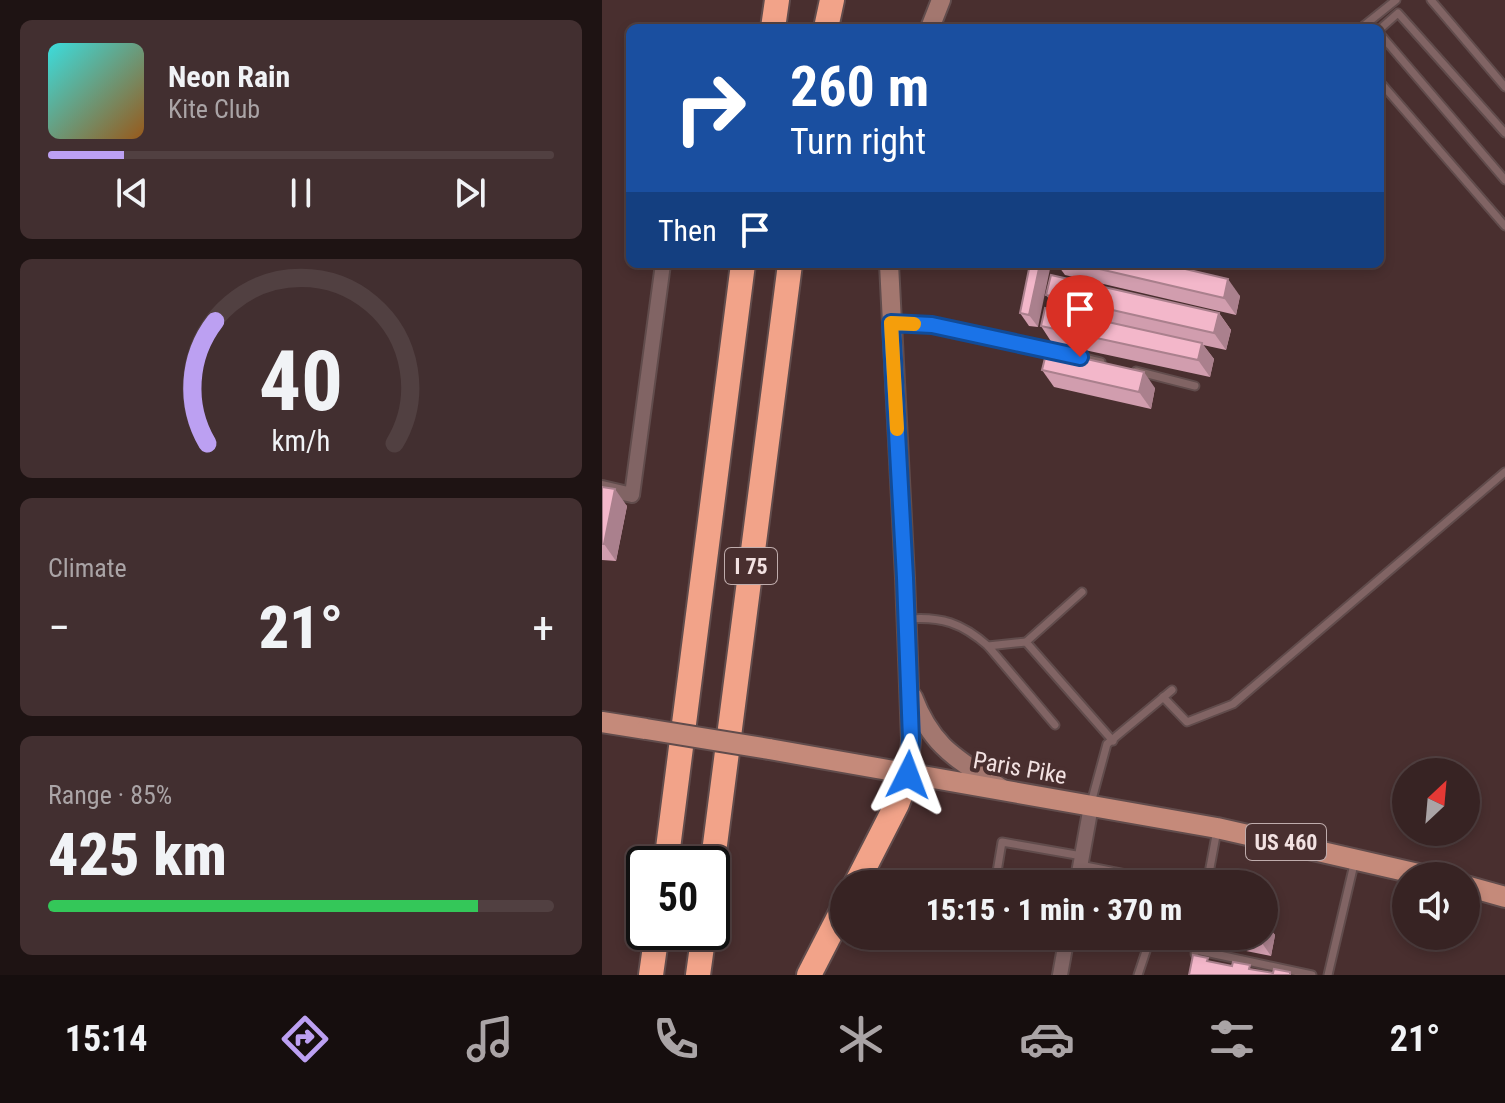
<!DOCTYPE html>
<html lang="en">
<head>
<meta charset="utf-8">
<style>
	:root { --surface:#372323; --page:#422f30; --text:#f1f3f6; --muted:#aaa4a6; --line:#514041; --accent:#bca0f2 }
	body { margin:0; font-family:"Roboto Condensed",sans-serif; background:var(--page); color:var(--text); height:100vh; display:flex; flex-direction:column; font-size:30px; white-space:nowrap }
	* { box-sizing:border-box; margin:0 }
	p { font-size:26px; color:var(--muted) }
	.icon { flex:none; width:44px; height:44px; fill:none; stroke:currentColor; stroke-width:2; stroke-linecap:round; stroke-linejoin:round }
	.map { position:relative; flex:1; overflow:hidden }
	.sheet { display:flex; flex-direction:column; gap:20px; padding:20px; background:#1e1313; width:602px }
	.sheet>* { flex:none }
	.top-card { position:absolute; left:24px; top:24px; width:758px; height:244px; border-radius:12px; box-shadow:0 4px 12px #0003,0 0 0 2px var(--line); background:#1a4fa0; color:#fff; overflow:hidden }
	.needle { width:52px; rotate:26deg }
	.controls { position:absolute; left:790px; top:758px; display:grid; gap:16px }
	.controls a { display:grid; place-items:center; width:88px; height:88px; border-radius:50%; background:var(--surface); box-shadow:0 4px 12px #0003,0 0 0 2px var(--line); font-size:40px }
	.speed { position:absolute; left:24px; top:846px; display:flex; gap:16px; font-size:40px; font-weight:700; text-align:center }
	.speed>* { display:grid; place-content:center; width:104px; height:104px; border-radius:50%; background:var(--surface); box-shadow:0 4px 12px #0003,0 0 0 2px var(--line); line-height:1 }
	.speed .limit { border:4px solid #111; border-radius:12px; background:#fff; color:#111 }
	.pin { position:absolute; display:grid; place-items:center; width:68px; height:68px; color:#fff; margin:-82px -34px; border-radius:50% 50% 50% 0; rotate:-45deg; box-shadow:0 0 8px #0007 }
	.pin .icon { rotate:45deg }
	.me { position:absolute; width:88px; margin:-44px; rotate:3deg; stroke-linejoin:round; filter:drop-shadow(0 0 6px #0008) }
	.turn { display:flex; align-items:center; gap:28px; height:168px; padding:0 32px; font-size:36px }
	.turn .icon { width:104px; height:104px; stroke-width:2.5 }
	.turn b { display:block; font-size:56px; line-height:68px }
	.then { display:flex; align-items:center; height:76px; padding:0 32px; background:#0003; gap:16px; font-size:30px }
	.big { font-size:60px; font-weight:800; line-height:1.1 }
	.sheet .widget { flex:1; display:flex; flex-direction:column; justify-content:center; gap:12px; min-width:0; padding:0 28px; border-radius:12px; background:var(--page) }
	.sheet .dial { align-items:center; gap:0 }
	.dial svg { height:208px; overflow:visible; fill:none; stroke:var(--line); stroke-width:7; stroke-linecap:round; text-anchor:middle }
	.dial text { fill:var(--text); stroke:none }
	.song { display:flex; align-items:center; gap:24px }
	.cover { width:96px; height:96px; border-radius:12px; background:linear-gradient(135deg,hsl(180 70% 55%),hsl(30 70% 35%)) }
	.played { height:8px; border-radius:4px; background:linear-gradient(90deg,var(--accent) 15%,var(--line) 15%) }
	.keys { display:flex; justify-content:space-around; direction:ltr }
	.heat { display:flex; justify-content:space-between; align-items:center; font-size:44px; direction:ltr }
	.charge { height:12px; border-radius:6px; background:linear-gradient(90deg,#34c759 85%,var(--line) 0) }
	.trip { position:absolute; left:228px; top:870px; width:448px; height:80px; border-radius:40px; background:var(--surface); box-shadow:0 4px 12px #0003,0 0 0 2px var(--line); font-weight:800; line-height:80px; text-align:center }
	.dock { display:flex; height:128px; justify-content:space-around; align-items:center; background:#160e0e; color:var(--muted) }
	.dock .icon { width:56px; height:56px }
	.dock .on { color:var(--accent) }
	.dock b { font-size:36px; color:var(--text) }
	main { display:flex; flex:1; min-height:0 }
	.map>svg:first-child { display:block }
</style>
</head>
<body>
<main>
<section class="sheet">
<div class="widget">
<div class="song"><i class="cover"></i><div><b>Neon Rain</b><p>Kite Club</p></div></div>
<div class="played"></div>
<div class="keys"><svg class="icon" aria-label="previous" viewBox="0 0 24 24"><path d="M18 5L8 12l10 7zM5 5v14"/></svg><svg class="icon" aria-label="pause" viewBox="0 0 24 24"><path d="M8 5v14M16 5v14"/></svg><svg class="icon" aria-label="next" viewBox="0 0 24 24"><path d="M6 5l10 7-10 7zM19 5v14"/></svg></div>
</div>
<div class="widget dial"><svg viewBox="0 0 100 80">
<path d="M14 69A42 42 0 1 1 86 69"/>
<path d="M14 69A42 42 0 0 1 17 22" stroke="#bca0f2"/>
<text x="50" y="56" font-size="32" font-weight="700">40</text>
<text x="50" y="72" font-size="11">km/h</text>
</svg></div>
<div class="widget"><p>Climate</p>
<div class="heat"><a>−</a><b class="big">21°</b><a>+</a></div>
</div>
<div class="widget"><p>Range · 85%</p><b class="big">425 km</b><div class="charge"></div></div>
</section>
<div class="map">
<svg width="903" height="975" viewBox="0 0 903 975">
	<rect width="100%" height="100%" fill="#492f2f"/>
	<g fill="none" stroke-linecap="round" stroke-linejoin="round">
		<g stroke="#614c4c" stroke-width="11">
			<g id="lane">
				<polyline points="829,0 903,87"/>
				<polyline points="759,28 794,0"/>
				<polyline points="778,29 796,13 903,133"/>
				<polyline points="778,34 903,180"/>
				<polyline points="778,82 903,226"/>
				<path d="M291 323C362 326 431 345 499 362"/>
				<polyline points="534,371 593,386"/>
				<polyline points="480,592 424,642 511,741"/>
				<path d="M305 619C339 616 360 623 386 646L453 725"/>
				<polyline points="386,646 424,642"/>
				<polyline points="561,697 585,722 631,704 903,472"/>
				<polyline points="489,803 505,744 570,690"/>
				<polyline points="478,865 554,880 558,884"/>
				<polyline points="393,884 400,842 480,856"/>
				<polyline points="506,884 509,872"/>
				<polyline points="605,884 615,830"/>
				<polyline points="594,950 710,975"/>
				<polyline points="593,954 596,936"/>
				<polyline points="536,975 549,936"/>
				<polyline points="726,975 753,860"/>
			</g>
		</g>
		<g stroke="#614c4c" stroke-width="18">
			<g id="street">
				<polyline points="0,488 30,495 61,264"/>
				<polyline points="475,884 489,806"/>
				<polyline points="458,975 465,936"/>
			</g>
		</g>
		<g stroke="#614c4c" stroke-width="22">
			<g id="secondary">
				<polyline points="328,28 339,0"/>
				<polyline points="287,264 303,578 309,740 306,775"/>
				<path d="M311 697C331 750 358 760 402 790"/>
			</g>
		</g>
		<g stroke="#614c4c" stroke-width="24">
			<g id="primary">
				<polyline points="0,722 44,729"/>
				<polyline points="167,749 615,828 825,876"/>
				<polyline points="864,886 903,897"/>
			</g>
		</g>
		<g stroke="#614c4c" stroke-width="28">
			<g id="highway">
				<polyline points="171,28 175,0"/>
				<polyline points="224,28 230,0"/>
				<polyline points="64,864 141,264"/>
				<polyline points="110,868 188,264"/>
				<polyline points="254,884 295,804 306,775"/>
				<polyline points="49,975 55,932"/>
				<polyline points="96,975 102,932"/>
				<polyline points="207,975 242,907"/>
			</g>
		</g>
		<use href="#lane" stroke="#816464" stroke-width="7"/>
		<use href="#street" stroke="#816464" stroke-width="14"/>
		<use href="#secondary" stroke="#a3776f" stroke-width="18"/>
		<use href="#primary" stroke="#c58a7a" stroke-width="20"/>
		<use href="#highway" stroke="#f2a389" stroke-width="24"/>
		<g stroke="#614c4c" stroke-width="24" stroke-linecap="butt">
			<polyline id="primary-bridge" points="44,729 167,749"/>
		</g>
		<use href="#primary-bridge" stroke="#c58a7a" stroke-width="20"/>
	</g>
	<g fill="#d19dae">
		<polygon points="428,264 436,327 427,326 418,313"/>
		<polygon points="455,264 562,264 638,296 634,315 463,275"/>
		<polygon points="444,295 617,313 629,330 624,350 601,345 612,359 608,377 450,343 439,326 456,311"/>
		<polygon points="440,370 553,388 549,409 452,387"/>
		<polygon points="0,487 25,506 14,561 0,560"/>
		<polygon points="662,921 673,935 669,956 634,949 625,937"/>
	</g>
	<g fill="#aa808d">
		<polygon points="438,264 449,264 436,327 427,315"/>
		<polygon points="626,279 638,296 634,315 622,298"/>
		<polygon points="617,313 629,330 624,350 612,333"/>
		<polygon points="600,343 612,359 608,377 596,360"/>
		<polygon points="542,372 553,388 549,409 537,392"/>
		<polygon points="13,489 25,506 14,561 2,544"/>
		<polygon points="662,921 673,935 669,956 660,943"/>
	</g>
	<g fill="#f3b7ca" stroke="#aa808d" stroke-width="2">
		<polygon points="428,264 438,264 427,315 418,313"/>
		<polygon points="476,264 562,264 626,279 622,298"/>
		<polygon points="449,275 617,313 612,333 444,295"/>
		<polygon points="443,308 600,343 596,360 439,326"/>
		<polygon points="445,350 542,372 537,392 440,370"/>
		<polygon points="0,487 13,489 2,544 0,544"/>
		<polygon points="625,936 662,936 660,943"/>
		<polygon points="591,955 606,958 605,961 630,966 631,962 648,965 647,969 671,973 672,969 688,972 688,975 587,975"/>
	</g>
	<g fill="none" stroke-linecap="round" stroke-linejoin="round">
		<g stroke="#114b97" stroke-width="20">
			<polyline id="route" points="306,775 309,740 303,578 289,323 330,325 478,357"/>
		</g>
		<use href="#route" stroke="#1a73e8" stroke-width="14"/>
		<polyline stroke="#f59e0b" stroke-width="14" points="295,429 289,323 312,324"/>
	</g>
	<g text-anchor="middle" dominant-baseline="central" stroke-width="8" stroke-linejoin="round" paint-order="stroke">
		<g fill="#492f2f" stroke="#bfacac" stroke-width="2">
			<rect x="123" y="548" width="52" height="36" rx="6"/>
			<rect x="644" y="824" width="80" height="36" rx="6"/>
		</g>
		<g font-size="22" font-weight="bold" fill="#f2e1e1">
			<text x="149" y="566">I 75</text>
			<text x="684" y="842">US 460</text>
		</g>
		<g font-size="24" fill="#f2e1e1" stroke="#492f2f">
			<text transform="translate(418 768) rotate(10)">Paris Pike</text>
		</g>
	</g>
</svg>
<div class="controls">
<a><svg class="needle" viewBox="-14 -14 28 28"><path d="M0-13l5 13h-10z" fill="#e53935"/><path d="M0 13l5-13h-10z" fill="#aaa4a6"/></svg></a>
<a><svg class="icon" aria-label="sound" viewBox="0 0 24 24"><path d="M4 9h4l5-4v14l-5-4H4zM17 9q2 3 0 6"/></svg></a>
</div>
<div class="speed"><div class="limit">50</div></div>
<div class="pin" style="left:478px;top:357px;background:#d93025"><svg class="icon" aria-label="arrive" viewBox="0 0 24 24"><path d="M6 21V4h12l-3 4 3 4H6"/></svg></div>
<svg class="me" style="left:306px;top:775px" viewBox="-20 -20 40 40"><path d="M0-17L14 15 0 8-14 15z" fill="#1a73e8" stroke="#fff" stroke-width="4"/></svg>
<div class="trip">15:15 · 1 min · 370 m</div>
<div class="top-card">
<div class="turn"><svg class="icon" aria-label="right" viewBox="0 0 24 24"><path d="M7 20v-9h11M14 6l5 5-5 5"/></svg><div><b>260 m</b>Turn right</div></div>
<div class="then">Then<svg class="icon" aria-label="arrive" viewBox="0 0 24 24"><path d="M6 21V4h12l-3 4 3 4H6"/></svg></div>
</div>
</div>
</main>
<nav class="dock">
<b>15:14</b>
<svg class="icon on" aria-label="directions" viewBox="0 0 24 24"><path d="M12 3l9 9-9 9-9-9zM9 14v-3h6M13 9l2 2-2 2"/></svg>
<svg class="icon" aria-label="music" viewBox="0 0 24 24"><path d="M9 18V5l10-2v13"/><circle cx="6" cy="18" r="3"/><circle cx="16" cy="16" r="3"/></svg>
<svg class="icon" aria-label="phone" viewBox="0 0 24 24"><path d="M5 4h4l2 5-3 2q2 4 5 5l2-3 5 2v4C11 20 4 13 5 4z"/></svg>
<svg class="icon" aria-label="climate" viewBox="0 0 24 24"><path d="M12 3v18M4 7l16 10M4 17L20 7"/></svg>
<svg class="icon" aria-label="car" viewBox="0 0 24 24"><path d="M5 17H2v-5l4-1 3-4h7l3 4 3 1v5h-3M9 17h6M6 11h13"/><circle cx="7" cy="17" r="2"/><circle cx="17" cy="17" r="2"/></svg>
<svg class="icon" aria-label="filters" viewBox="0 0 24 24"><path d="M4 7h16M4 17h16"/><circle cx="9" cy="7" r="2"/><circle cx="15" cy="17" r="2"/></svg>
<b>21°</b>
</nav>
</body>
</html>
